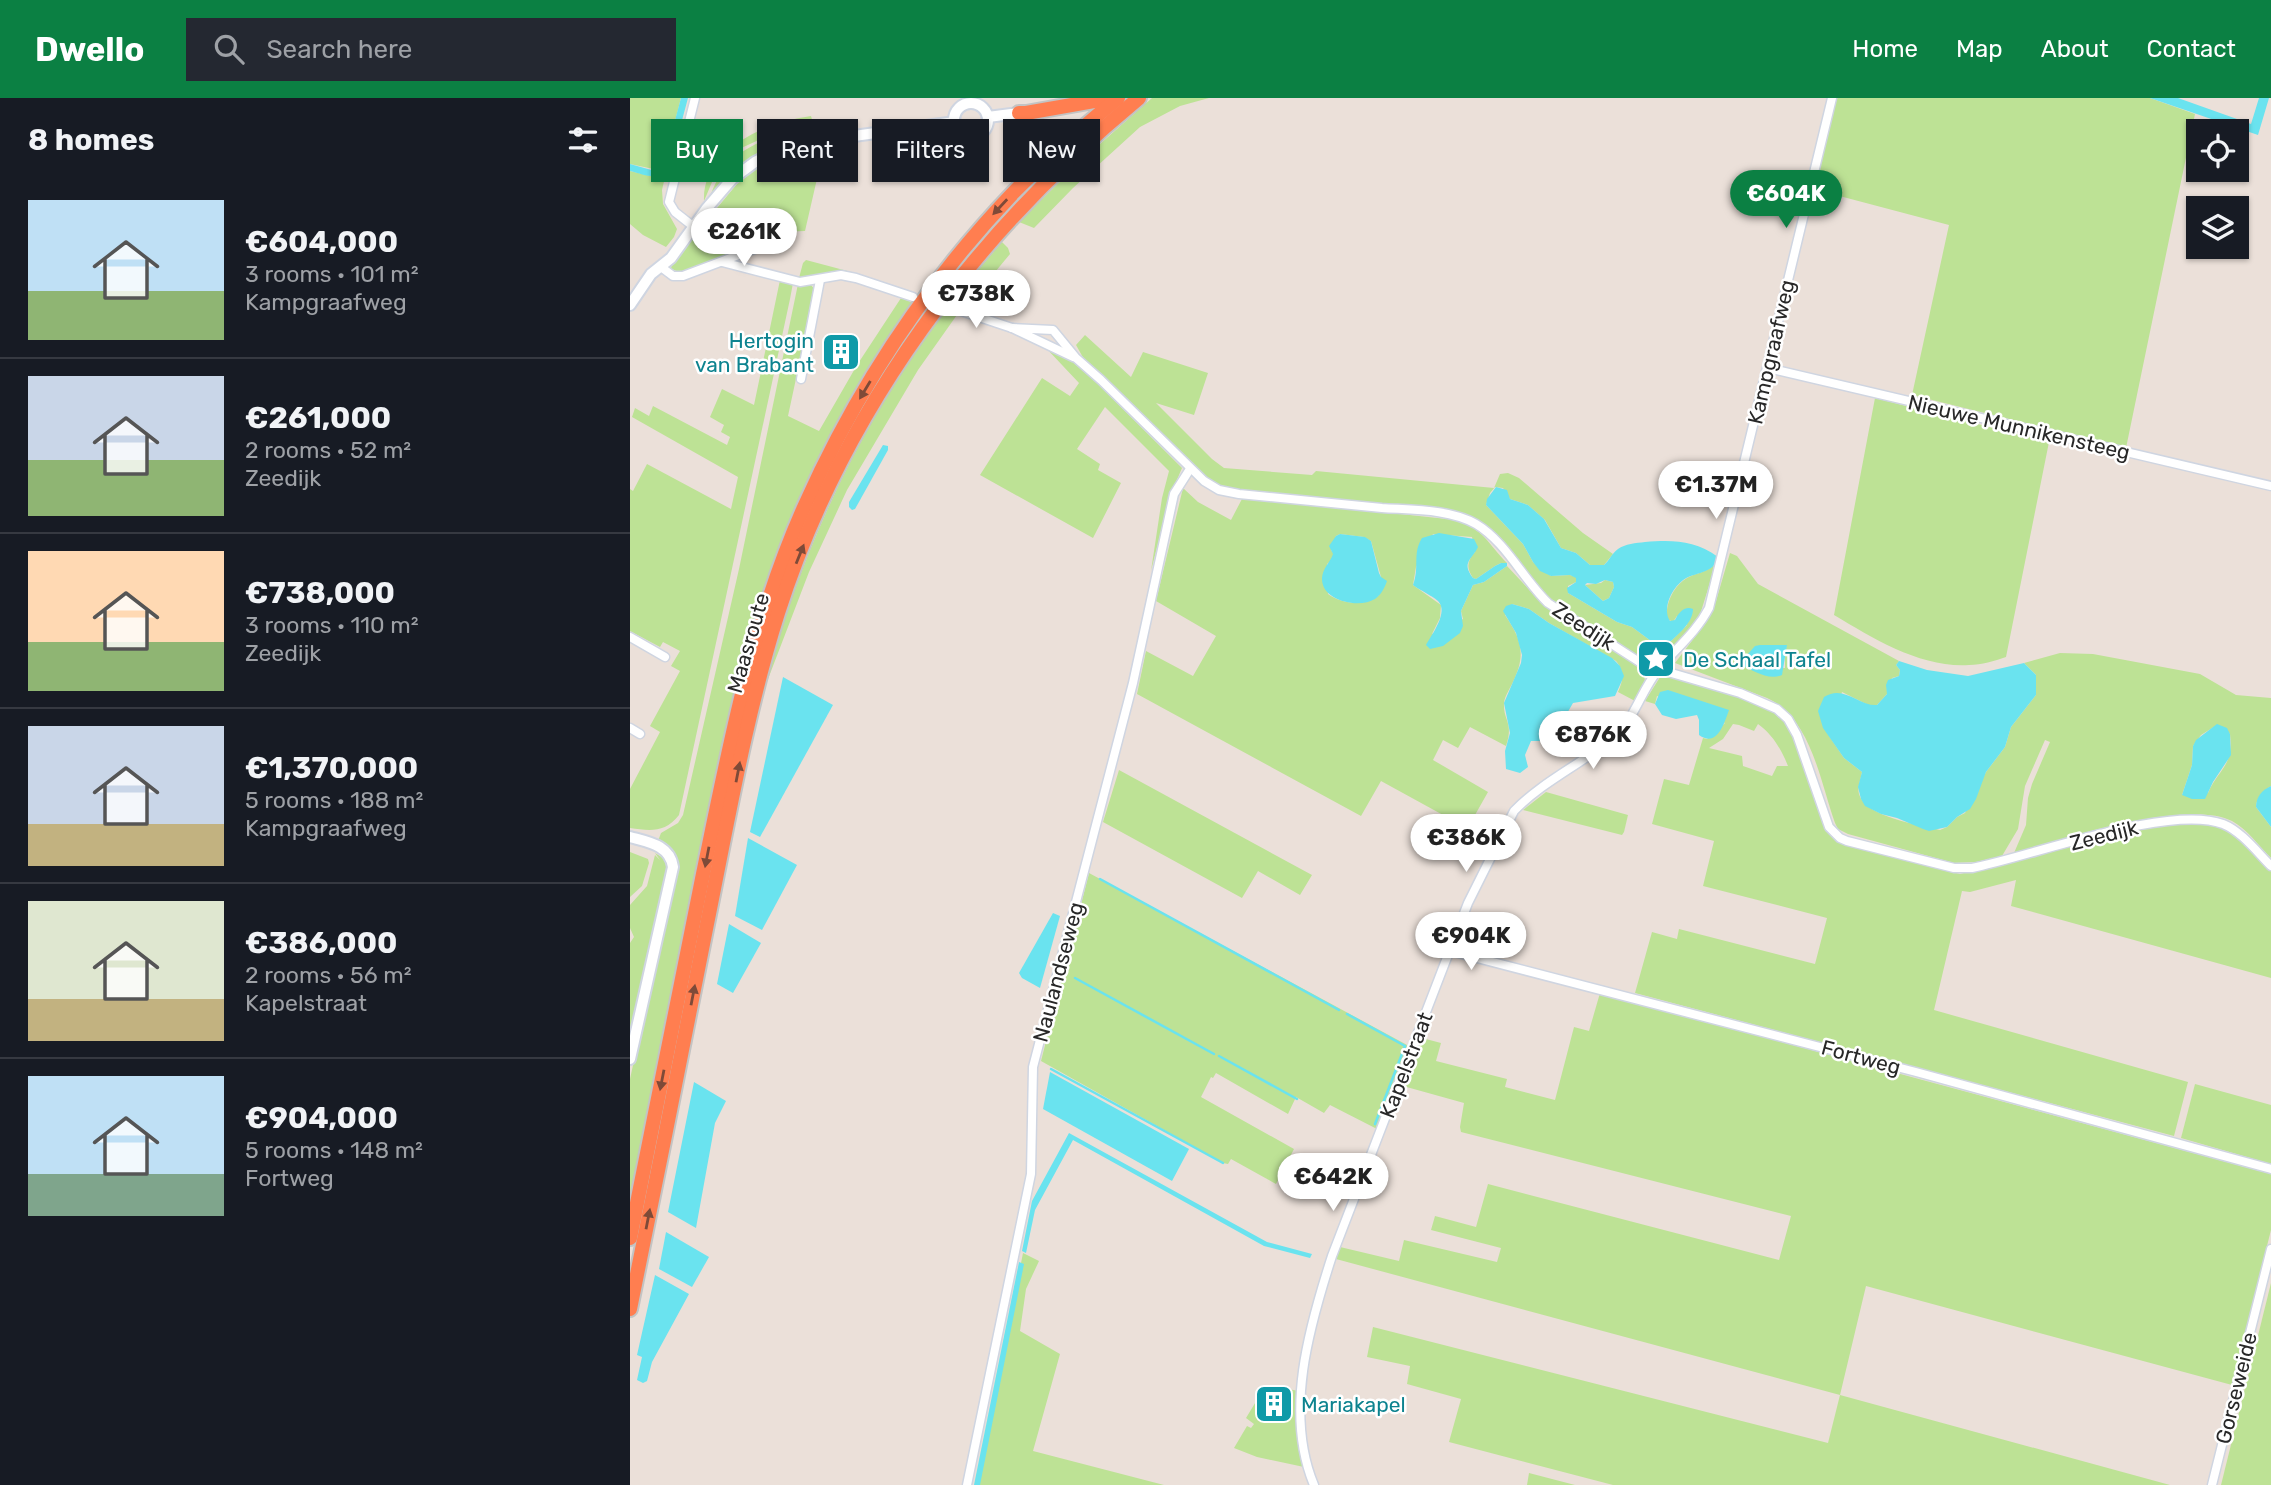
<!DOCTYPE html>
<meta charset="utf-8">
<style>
body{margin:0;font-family:Rubik,sans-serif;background:#242831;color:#f1f3f6;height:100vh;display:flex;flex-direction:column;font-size:26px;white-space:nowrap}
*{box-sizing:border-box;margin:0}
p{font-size:23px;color:#9ea1a6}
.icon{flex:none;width:38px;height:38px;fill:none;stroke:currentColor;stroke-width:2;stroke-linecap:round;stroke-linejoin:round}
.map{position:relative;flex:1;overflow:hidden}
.details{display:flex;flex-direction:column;background:#171b24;width:630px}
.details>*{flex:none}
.banner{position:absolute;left:21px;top:21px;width:665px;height:63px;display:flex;gap:14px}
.fabs{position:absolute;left:1556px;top:21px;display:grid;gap:14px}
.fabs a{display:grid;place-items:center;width:63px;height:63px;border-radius:0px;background:#171b24;box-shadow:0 2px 5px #0004;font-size:35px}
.price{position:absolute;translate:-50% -60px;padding:0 16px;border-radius:24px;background:#fff;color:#222;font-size:23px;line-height:46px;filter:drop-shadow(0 2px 4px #0008)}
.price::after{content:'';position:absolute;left:50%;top:42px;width:21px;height:16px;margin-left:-10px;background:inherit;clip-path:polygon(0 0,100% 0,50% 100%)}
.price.on{background:#0b8043;color:#fff}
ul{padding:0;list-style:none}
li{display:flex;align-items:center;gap:21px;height:175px;padding:0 28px}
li+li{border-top:2px solid #363941}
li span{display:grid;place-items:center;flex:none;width:196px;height:140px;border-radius:0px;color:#555}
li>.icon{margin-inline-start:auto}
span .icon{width:84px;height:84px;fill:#fffc;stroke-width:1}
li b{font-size:30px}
h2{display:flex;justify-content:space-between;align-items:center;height:84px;padding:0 28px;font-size:30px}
.chip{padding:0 24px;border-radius:0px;background:#171b24;box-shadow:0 2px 5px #0004;font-size:24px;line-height:63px}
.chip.on{background:#0b8043;color:#fff}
header{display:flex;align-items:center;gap:42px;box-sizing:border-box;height:98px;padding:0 35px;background:#0b8043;color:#fff}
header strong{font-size:33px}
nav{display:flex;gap:38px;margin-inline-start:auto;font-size:24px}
.search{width:490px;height:63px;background:#242831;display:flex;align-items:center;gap:18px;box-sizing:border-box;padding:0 24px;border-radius:0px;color:#9ea1a6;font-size:26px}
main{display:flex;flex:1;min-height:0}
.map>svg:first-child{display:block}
.green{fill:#bde295;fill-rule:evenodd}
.water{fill:#6ae3ef;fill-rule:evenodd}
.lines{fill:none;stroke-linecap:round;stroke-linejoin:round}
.stream{stroke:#6ae3ef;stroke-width:2.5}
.minor-casing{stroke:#cfd5e1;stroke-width:11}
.secondary-casing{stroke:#cfd5e1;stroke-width:14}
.motorway-casing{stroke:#c3c3c3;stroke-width:18}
.minor{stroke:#fff;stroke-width:8}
.secondary{stroke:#fff;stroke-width:10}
.motorway{stroke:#ff7e50;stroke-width:14}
.oneway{fill:#7e4a38}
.labels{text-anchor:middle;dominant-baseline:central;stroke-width:5;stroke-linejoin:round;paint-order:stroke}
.culture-label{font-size:21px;fill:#0d838f;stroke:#fff;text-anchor:start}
.street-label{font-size:21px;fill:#282828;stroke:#fff}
</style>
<header>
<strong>Dwello</strong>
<div class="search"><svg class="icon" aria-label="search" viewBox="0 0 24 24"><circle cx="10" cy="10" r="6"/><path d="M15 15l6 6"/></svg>Search here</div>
<nav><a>Home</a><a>Map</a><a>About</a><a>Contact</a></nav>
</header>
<main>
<section class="details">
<h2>8 homes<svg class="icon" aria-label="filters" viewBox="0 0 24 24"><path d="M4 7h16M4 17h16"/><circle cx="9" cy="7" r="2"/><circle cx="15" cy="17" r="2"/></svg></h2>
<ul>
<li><span style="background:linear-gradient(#bfe0f5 65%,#8fb573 0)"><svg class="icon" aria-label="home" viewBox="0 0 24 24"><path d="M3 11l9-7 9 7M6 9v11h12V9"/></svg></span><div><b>€604,000</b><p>3 rooms · 101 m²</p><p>Kampgraafweg</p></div></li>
<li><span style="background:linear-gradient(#c9d6e8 60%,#8fb573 0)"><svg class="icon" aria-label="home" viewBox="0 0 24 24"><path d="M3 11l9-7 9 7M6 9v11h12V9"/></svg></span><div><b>€261,000</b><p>2 rooms · 52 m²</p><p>Zeedijk</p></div></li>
<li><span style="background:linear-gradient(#ffd9b3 65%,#8fb573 0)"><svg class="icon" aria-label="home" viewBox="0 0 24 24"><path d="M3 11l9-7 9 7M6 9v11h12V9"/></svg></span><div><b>€738,000</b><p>3 rooms · 110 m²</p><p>Zeedijk</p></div></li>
<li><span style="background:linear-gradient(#c9d6e8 70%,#c2b280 0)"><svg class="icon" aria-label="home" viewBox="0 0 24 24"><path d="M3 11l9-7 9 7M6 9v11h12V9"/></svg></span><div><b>€1,370,000</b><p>5 rooms · 188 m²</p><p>Kampgraafweg</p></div></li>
<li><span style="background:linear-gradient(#dfe7d0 70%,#c2b280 0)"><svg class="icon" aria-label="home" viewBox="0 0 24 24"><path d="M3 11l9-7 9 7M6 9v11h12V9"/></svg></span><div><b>€386,000</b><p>2 rooms · 56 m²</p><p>Kapelstraat</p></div></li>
<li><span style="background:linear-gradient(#bfe0f5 70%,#7fa58c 0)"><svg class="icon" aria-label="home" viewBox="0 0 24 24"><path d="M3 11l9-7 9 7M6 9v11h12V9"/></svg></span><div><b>€904,000</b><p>5 rooms · 148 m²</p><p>Fortweg</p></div></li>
</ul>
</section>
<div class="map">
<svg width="1641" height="1387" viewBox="0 0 1641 1387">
<rect width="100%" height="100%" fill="#ebe0d9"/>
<g class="green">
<polygon points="0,0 51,0 34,65 28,72 0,66"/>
<polygon points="522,0 579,0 550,8 510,29 443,90 404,130 389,124 453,61"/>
<polygon points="1205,0 1520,0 1565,16 1496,350 1282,297 1319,127 1183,91"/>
<path d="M181 18 183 25 148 33 105 53 88 70 74 103C72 50 138 24 181 18Z"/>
<path d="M184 29 186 39C142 44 110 64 81 96 99 48 137 39 184 29Z"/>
<path d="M195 46 175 133 148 134 127 147 55 176 41 171 42 164 107 86C138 57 156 53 195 46Z"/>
<polygon points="0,73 25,79 36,75 32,92 33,106 47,131 44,139 36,149 13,137 0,126"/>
<polygon points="372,144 378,150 380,156 336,209 320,205"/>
<polygon points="176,162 225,175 169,180 173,165"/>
<path d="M150 182 163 185 160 201 49 717C35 735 20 733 0 730V691L30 634 20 628 50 573 41 568 50 553 33 544 30 549 0 533V391L3 393 17 366 101 411 108 379 2 319 5 310 19 318 23 308 97 347 100 339 91 334 94 327 80 319 92 291 124 307Z"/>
<polygon points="168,186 181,187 185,192 158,318 189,333 227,267 271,200 285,205 173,398 142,468 121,532 94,638 0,1105 0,981 47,764 42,751 28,743 31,735 48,725 53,717 109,471"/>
<path d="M314 212 329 214 288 272 217 392 179 474 130 602C170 455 225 335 314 212Z"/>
<path d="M455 237 501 279 513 254 578 275 564 317 526 305 582 361 594 370 682 377 686 373 864 390 870 376 878 375 889 380 953 435 983 456 974 467H960L946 455 931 450 915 422 898 407 880 401 873 390 865 389 860 395 856 407 893 446 903 464 921 478 940 477 946 479V484L938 488V495L987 524 1002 529 1021 543 1028 546H1038L1057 527 1047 518 1043 524 1037 521C1035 504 1045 485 1061 478 1071 474 1079 473 1086 465L1069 520 1033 562 1025 565 1018 564 926 506 911 493 860 430 841 419 795 411 597 390 581 384 568 376 455 263 446 247Z"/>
<polygon points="416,250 449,267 552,370 540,398 521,473 532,400 539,373 475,309 447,351 470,366 468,372 491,385 463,440 350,377 412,280 440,298 449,285"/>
<path d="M1245 300 1419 344 1376 559C1364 563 1352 567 1339 567 1291 570 1244 541 1204 517Z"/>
<path d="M553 390 568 404 601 422 613 399 826 422C854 431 858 446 877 465H871L865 468 846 481 843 480C836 470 837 463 845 454L842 439 803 436 786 469 783 487 811 507 810 520 802 536 833 521 831 513 843 487 854 484 877 468 908 501 923 513 1013 572 1015 583 1005 603 988 594C993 582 995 574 986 563L919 525 899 511 882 506 875 517C892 542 896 557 883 584 880 591 875 597 874 605 873 623 884 624 876 648L840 629 828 650 813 642 803 662 858 694 845 717 849 723 844 734 751 683 731 718 507 596 516 553 563 578 586 538 526 503ZM710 436 734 439 741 443 751 479 749 497C735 509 712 506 698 496L697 466 701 463 704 456 701 452 706 438Z"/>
<path d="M1100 455 1107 458 1128 486 1269 563 1266 567 1270 572 1269 578 1262 580 1257 596 1247 607 1240 608 1212 594 1199 638 1214 660 1232 674C1231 682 1227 688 1229 696 1235 719 1290 727 1310 732L1317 729 1327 719 1335 715 1356 674 1375 649 1381 629 1406 597V577L1394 565 1430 555 1463 556 1570 576 1606 597 1641 600V688C1634 692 1626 700 1626 709L1641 729V760C1629 748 1617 731 1602 723 1558 700 1432 741 1384 755L1396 727 1398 700 1402 686 1420 644 1415 642 1395 688 1388 731 1372 758 1346 764 1324 765 1218 736 1208 731 1205 725C1190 683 1181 620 1137 600L1045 565 1077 523 1086 503ZM1155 551V570L1110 566ZM1587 627 1600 636C1604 668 1589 670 1578 695L1552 697 1562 667 1563 648 1571 637Z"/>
<polygon points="975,482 983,484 984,489 979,500 973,503 955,487 971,485"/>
<path d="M1032 576 1132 606 1146 613 1157 622 1205 739 1263 758 1330 776 1502 733 1549 725H1570L1591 727 1611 741 1641 770V880L1381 808 1386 782 1340 794 1332 793 1304 912 1558 984 1544 1038 1005 895 1022 834 1047 841 1049 831 1185 866 1197 820 1073 788 1084 743 1022 726 1034 681 1059 687 1073 640 1077 641 1095 625 1027 598 1025 606 1015 603ZM1103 626 1109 627 1124 633 1128 626C1143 637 1151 651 1158 668H1147L1142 678 1113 668 1112 658 1079 650 1093 641Z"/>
<polygon points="489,672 682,777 670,797 628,773 612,800 473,724"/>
<polygon points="916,694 998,717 994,734 992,737 893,712"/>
<polygon points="0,754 18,761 19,765 12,788 0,799"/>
<polygon points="25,755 35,761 38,772 0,944 0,845 4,839 0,830 0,807 17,788 25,757 30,762"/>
<polygon points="459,775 779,948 747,1031 700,1007 694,1015 666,999 658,1016 586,975 583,980 581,979 571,999 664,1051 646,1086 601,1061 598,1066 593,1065 411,963"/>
<polygon points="970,895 1641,1076 1641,1132 1602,1287 1236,1188 1210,1297 1540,1387 983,1387 819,1344 831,1301 777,1286 780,1268 737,1259 743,1229 1198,1345 1210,1297 706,1161 710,1149 769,1163 774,1142 867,1164 871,1150 801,1132 805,1118 846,1129 858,1086 1149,1162 1161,1118 831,1034 830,1029 834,1005 773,988 792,940 811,945 806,963 877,981 875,989 925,1002 944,929 959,933"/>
<polygon points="1565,986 1641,1007 1641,1066 1551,1040"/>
<polygon points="393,1155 409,1163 396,1191 390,1233 430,1256 403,1353 534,1387 347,1387"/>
<polygon points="1641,1185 1641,1387 1591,1387"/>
<polygon points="636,1287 669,1293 668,1343 674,1369 627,1359 604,1350 617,1328 621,1330 624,1326 616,1320"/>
<polygon points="899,1375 945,1387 897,1387"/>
</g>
<g class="water">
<path d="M51 0H58L40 67C31 85 16 77 0 73V66L25 73 32 70Z"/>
<polygon points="1520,0 1548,0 1621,26 1629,0 1639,0 1628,37"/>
<polygon points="253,347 258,348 258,352 225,411 222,412 219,409 219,404"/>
<path d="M866 389 877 392 880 401 898 407 914 421 931 450 946 455 960 467H974C979 463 982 455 988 451 995 446 1006 445 1015 444 1043 442 1064 442 1088 459 1084 477 1064 473 1052 483 1041 492 1032 511 1040 523L1045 522C1048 515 1055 507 1063 511 1063 525 1048 536 1038 546L1034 547 1021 543 1002 529 987 524 938 495 937 490 946 484V480L940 477 921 478 910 473 903 464 893 446 856 407 857 401ZM975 482 983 484 984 489 979 500 973 503 955 487 957 485 966 486Z"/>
<path d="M809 435 844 441 848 449C842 462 831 464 843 480L846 481 865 468 871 465H877V468L854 484 843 487 831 513 833 528 830 535 813 548 800 551 796 547C802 536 819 514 808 503 801 497 791 493 783 487 790 469 782 456 792 440Z"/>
<path d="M710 436 735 439 741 443 749 475 751 479 757 483C755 489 751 497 745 501 729 511 691 503 692 480 693 469 700 465 703 456L699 448 706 438Z"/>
<polygon points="882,506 899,511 919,525 982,560 990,568 994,578 985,598 943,605 921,643 901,643 895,657 898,669 890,675 876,671 875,653 880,635 874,605 891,565 892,557 886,535 873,513 876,508"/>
<path d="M1130 547H1157L1152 577C1138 583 1123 572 1109 566L1125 548Z"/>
<path d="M1269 563 1297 572 1338 578 1394 565 1406 577V597L1381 629 1375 649 1356 674 1346 701 1340 711 1327 719 1317 729 1299 733 1293 731 1267 720 1251 716 1235 708 1231 701 1228 689 1232 674 1214 660 1193 630 1188 613 1194 599C1214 586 1228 608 1247 607L1257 596 1256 587 1258 582 1269 578 1270 572 1266 567Z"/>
<polygon points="153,579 203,607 130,739 120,734"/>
<path d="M1038 592 1099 612C1094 626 1087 650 1069 637V622L1067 617 1046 621 1032 617 1025 606 1030 594Z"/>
<polygon points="1587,626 1597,630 1600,636 1601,657 1583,684 1575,701 1562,701 1552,697 1562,667 1563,648 1566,642"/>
<path d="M1641 688V729L1626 709C1626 699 1632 692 1641 688Z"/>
<polygon points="118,740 167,767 132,832 105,818"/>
<polygon points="423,815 430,818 410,890 392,880 389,875"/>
<polygon points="99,826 131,845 103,895 87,886"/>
<polygon points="420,974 559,1051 542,1083 413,1011"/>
<polygon points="64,984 96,1003 85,1025 66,1130 38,1114"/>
<polygon points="439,1035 637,1144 682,1156 680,1160 634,1148 443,1042 405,1112 396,1155 392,1153 402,1103"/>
<polygon points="36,1134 79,1159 62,1189 29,1171"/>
<polygon points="389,1164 394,1166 350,1387 344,1387"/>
<polygon points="25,1177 59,1196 22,1264 17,1283 13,1285 7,1282 12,1259 7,1257"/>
</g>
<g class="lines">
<g class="stream">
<polyline points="470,781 709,912"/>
<polyline points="445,880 584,956"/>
<polyline points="717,916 775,948 745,1026"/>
<polyline points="589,958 667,1001"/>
<polyline points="421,971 593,1065"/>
</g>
<defs>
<g id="minor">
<polyline points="64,129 45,114 39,104 65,0"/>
<polyline points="92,164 170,184 211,177 226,180 283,199"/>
<polyline points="31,169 43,178 53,178 127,150"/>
<polyline points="319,209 382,230 443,259"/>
<path d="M382 230 423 232 446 260 471 282 574 383 589 392 609 396C657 401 705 405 752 410 782 412 820 411 846 426 876 444 893 481 918 505L1014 567 1110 595 1147 611 1158 621 1167 637 1199 729 1210 740 1217 743 1324 770H1342C1403 758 1538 706 1593 726 1611 733 1627 754 1641 768"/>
<polyline points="1138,270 1641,388"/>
<polyline points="171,281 190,182"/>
<polyline points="0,539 35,559"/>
<polyline points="0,630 10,636"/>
<polyline points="820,853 1286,974 1641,1071"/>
<polyline points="337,1387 401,1076 403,969 503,585 544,396 560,371"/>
<path d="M684 1387C654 1315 679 1229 702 1158L838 805 884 713C913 683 952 666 984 639 1004 622 1011 593 1028 572 1045 551 1066 535 1079 510L1202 0"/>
<polyline points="1582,1387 1641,1151"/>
</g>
<g id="secondary">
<circle cx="341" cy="22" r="17"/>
<polyline points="358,19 389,15"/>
<polyline points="0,207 21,176 41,160 77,110 102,81 125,64 148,52 188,43 325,24"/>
<path d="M0 739C18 744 40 747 43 769L0 961"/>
</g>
<g id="motorway">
<polyline points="389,15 396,15 481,0"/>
<path d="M0 1140C24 1019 49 897 73 776 99 650 122 525 175 407 226 293 297 185 384 94 416 61 452 30 488 0"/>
<path d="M0 1211C26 1083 52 954 77 826 98 722 116 616 148 515 213 311 345 135 509 0"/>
</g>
</defs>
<use href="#minor" class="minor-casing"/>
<use href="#secondary" class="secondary-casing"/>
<use href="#motorway" class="motorway-casing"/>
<use href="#minor" class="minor"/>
<use href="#secondary" class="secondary"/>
<use href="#motorway" class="motorway"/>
</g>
<defs><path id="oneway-solid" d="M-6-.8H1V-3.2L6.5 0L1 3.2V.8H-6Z" transform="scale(1.75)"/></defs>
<g class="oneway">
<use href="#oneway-solid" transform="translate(370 109) rotate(133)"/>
<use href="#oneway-solid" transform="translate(235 292) rotate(121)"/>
<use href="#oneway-solid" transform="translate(170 456) rotate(-68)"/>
<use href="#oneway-solid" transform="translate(108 674) rotate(-79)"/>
<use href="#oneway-solid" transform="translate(77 759) rotate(101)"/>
<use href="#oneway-solid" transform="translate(63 897) rotate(-79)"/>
<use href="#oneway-solid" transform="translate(32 982) rotate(101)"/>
<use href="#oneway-solid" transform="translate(18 1121) rotate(-79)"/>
</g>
<defs>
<symbol id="building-square" viewBox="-11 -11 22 22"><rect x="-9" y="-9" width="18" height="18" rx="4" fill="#0f9aa8" stroke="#fff"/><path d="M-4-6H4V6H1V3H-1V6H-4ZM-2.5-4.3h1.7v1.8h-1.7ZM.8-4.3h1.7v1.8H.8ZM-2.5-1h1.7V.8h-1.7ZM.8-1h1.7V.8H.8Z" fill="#fff"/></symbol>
<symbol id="sight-square" viewBox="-11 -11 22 22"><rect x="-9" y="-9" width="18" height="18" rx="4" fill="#0f9aa8" stroke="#fff"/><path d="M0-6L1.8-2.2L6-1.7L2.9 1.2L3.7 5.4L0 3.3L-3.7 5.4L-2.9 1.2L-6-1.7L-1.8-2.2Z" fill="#fff"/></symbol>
</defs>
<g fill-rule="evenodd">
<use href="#building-square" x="189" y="232" width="44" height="44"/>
<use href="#sight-square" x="1004" y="539" width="44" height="44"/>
<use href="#building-square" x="622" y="1284" width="44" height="44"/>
</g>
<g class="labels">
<g class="culture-label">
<text x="184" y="242" text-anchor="end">Hertogin<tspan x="184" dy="24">van Brabant</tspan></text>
<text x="1053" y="561">De Schaal Tafel</text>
<text x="671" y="1306">Mariakapel</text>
</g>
<g class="street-label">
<text transform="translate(1141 254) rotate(-77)">Kampgraafweg</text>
<text transform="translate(1389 329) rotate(13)">Nieuwe Munnikensteeg</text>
<text transform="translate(954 528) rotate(33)">Zeedijk</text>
<text transform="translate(118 545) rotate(-74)">Maasroute</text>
<text transform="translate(1474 737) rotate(-14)">Zeedijk</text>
<text transform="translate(428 874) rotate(-75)">Naulandseweg</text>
<text transform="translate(1231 959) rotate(15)">Fortweg</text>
<text transform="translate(776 967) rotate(-69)">Kapelstraat</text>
<text transform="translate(1606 1290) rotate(-76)">Gorseweide</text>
</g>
</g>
</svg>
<div class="fabs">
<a><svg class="icon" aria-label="locate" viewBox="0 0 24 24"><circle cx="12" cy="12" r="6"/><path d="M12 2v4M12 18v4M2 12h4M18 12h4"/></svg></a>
<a><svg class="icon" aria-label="layers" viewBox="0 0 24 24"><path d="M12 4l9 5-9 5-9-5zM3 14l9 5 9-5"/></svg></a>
</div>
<b class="price on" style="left:1156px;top:132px">€604K</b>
<b class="price" style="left:114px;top:170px">€261K</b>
<b class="price" style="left:346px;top:232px">€738K</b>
<b class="price" style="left:1086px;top:423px">€1.37M</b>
<b class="price" style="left:963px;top:673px">€876K</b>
<b class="price" style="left:836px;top:776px">€386K</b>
<b class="price" style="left:841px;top:874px">€904K</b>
<b class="price" style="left:703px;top:1115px">€642K</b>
<div class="banner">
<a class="chip on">Buy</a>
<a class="chip">Rent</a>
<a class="chip">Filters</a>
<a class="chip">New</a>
</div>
</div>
</main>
